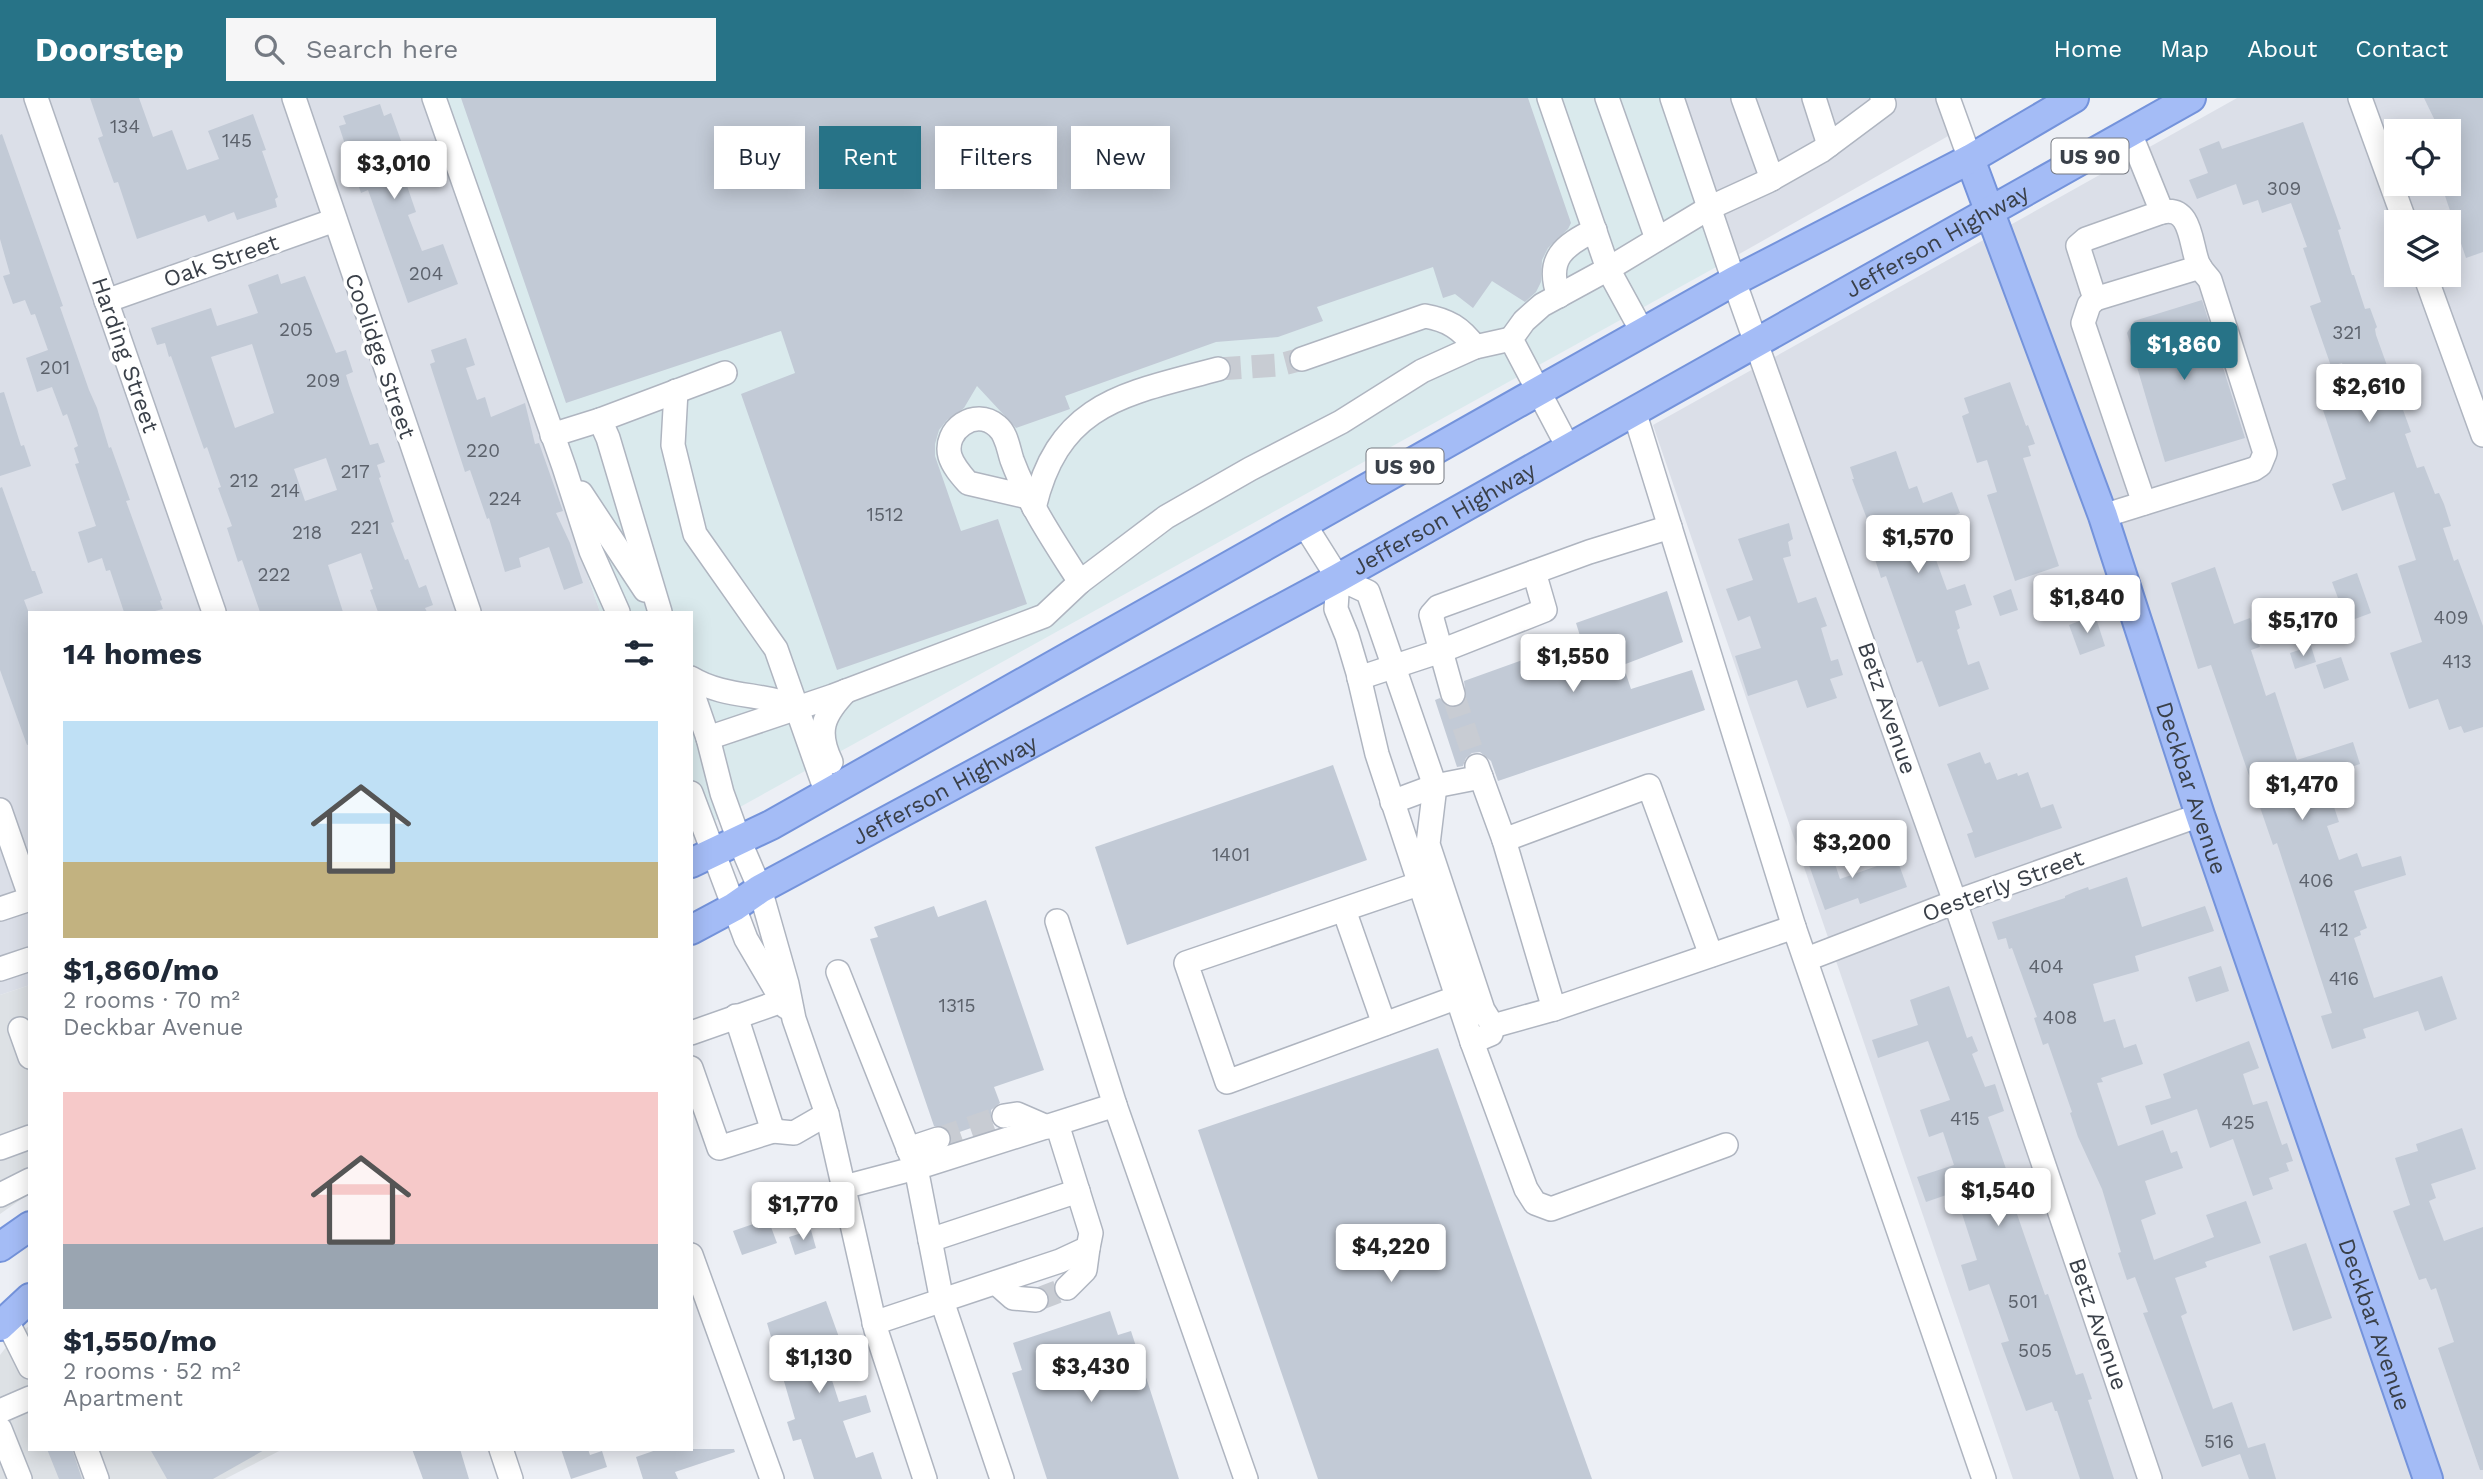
<!DOCTYPE html>
<meta charset="utf-8">
<style>
body{margin:0;font-family:"Work Sans",sans-serif;background:#f6f6f7;color:#1f2937;height:100vh;display:flex;flex-direction:column;font-size:26px;white-space:nowrap}
*{box-sizing:border-box;margin:0}
p{font-size:23px;color:#747a83}
.icon{flex:none;width:38px;height:38px;fill:none;stroke:currentColor;stroke-width:2;stroke-linecap:round;stroke-linejoin:round}
.map{position:relative;flex:1;overflow:hidden}
.sheet{position:absolute;left:28px;top:513px;width:665px;height:840px;display:flex;flex-direction:column;background:#fff;border-radius:0px;box-shadow:0 4px 18px #0003}
.sheet>*{flex:none}
.banner{position:absolute;left:714px;top:28px;width:665px;height:63px;display:flex;gap:14px}
.fabs{position:absolute;left:2384px;top:21px;display:grid;gap:14px}
.fabs a{display:grid;place-items:center;width:77px;height:77px;border-radius:0px;background:#fff;box-shadow:0 4px 18px #0003;font-size:35px}
.price{position:absolute;translate:-50% -60px;padding:0 16px;border-radius:7px;background:#fff;color:#222;font-size:23px;line-height:46px;filter:drop-shadow(0 2px 4px #0008)}
.price::after{content:'';position:absolute;left:50%;top:42px;width:21px;height:16px;margin-left:-10px;background:inherit;clip-path:polygon(0 0,100% 0,50% 100%)}
.price.current{background:#277387;color:#fff}
ul{padding:0;list-style:none}
li{display:grid;align-content:center;gap:14px;height:371px;padding:0 35px}
li span{display:grid;place-items:center;height:217px;border-radius:0px;color:#555}
li>.icon{margin-inline-start:auto}
span .icon{width:126px;height:126px;fill:#fffc;stroke-width:1}
li b{font-size:30px}
h2{display:flex;justify-content:space-between;align-items:center;height:84px;padding:0 35px;font-size:30px}
.pill{padding:0 24px;border-radius:0px;background:#fff;box-shadow:0 4px 18px #0003;font-size:24px;line-height:63px}
.pill.current{background:#277387;color:#fff}
header{display:flex;align-items:center;gap:42px;box-sizing:border-box;height:98px;padding:0 35px;background:#277387;color:#fff}
header strong{font-size:33px}
nav{display:flex;gap:38px;margin-inline-start:auto;font-size:24px}
.search{width:490px;height:63px;background:#f6f6f7;display:flex;align-items:center;gap:18px;box-sizing:border-box;padding:0 24px;border-radius:0px;color:#747a83;font-size:26px}
.map>svg:first-child{display:block}
.residential{fill:#dbdfe8;fill-rule:evenodd}
.industrial{fill:#dde1e5}
.medical{fill:#daeaed}
.building{fill:#c2cad6;fill-rule:evenodd}
.lines{fill:none;stroke-linecap:round;stroke-linejoin:round}
.minor-tunnel{stroke:#c8ccd3;stroke-width:23;stroke-dasharray:23 11;stroke-linecap:butt}
.minor-casing{stroke:#afb5c0;stroke-width:26}
.major-casing{stroke:#7493db;stroke-width:32}
.minor{stroke:#fff;stroke-width:23}
.major{stroke:#a4bcf6;stroke-width:28}
.labels{text-anchor:middle;dominant-baseline:central;stroke-width:7;stroke-linejoin:round;paint-order:stroke}
.number-label{font-size:19px;fill:#5c626c}
.shield{fill:#fff;stroke:#757980;stroke-width:2}
.shield-label{font-size:21px;font-weight:bold;fill:#3a4049}
.street-label{font-size:23px;fill:#3a4049;stroke:#fff}
</style>
<header>
<strong>Doorstep</strong>
<div class="search"><svg class="icon" aria-label="search" viewBox="0 0 24 24"><circle cx="10" cy="10" r="6"/><path d="M15 15l6 6"/></svg>Search here</div>
<nav><a>Home</a><a>Map</a><a>About</a><a>Contact</a></nav>
</header>
<div class="map">
<svg width="2483" height="1381" viewBox="0 0 2483 1381">
<rect width="100%" height="100%" fill="#eceff5"/>
<g class="residential">
<polygon points="0,0 426,0 600,514 30,514 30,887 0,897"/>
<polygon points="1660,0 1937,0 1950,37 1718,168"/>
<path d="M2237 0H2483V1381H2013L1653 327ZM2396 33H2448V86H2396ZM2396 124H2448V177H2396Z"/>
</g>
<g class="industrial">
<polygon points="30,887 30,1095 0,1116 0,897"/>
<polygon points="30,1227 30,1351 283,1351 225,1381 0,1381 0,1257 11,1243"/>
</g>
<polygon class="medical" points="426,0 1660,0 1718,168 691,736 691,514 600,514"/>
<g class="building">
<polygon points="90,0 139,0 153,39 172,32 187,72 219,61 208,33 253,16 266,52 262,53 278,99 275,101 277,109 237,122 234,114 208,124 205,117 137,141 118,84 114,85 98,40 103,38"/>
<polygon points="461,0 1528,0 1571,125 1568,131 1548,150 1542,162 1541,184 1536,194 1525,204 1492,183 1473,210 1455,196 1443,200 1433,169 1317,209 1323,223 1278,239 1216,244 1065,298 1070,311 1016,330 977,288 964,310 947,322 939,332 935,346 935,358 961,433 998,421 1027,506 837,572 741,296 795,275 781,233 566,305"/>
<polygon points="2424,0 2483,0 2483,154 2466,160 2441,86 2448,86 2448,74 2457,70 2448,51 2448,33 2440,33"/>
<polygon points="380,6 384,18 391,15 413,76 404,79 416,114 408,117 422,153 443,146 458,186 408,205 368,92 361,95 339,28 346,26 343,18"/>
<polygon points="2303,24 2341,131 2338,132 2352,177 2354,177 2365,211 2370,210 2377,229 2375,231 2376,237 2411,334 2405,336 2417,370 2424,368 2435,396 2439,395 2444,406 2451,428 2443,430 2454,463 2458,461 2483,528 2483,629 2464,635 2461,628 2449,632 2438,601 2409,611 2390,555 2422,544 2398,468 2416,462 2394,394 2342,413 2332,386 2346,381 2322,309 2355,299 2342,265 2331,268 2310,208 2321,204 2303,150 2307,149 2291,105 2262,115 2258,102 2243,107 2236,86 2197,101 2189,82 2208,75 2199,51 2219,43 2222,51"/>
<polygon points="2,36 63,208 60,209 89,292 97,310 109,350 111,349 130,402 126,403 162,502 160,503 163,511 151,514 124,514 110,472 106,473 102,460 88,465 78,434 96,428 75,366 79,365 74,350 78,348 67,316 63,318 52,289 37,294 26,260 48,252 35,216 31,217 25,202 13,206 3,178 10,176 0,141 0,37"/>
<path d="M278 176 281 186 305 178 336 255 346 252 353 274 346 277 349 287 370 347 378 345 385 364 377 367 381 379 379 380 394 424 391 425 405 462 408 461 419 490 426 487 433 507 425 510 427 514H378L370 492 373 491 361 455 328 467 343 514H260L242 462 238 464 227 430 232 428 218 390 221 389 207 349 204 351 171 258 169 259 165 245 157 247 151 230 211 210 217 228 258 215 248 187ZM252 246 274 315 235 330 211 259ZM326 360 337 392 305 403 294 371Z"/>
<polygon points="2202,202 2245,340 2165,364 2127,235 2134,223"/>
<polygon points="466,240 475,267 466,270 477,302 485,299 491,319 525,305 535,346 539,345 563,413 556,415 570,445 583,485 564,492 549,449 519,460 521,469 505,474 489,420 487,421 470,372 465,374 430,266 435,264 431,252"/>
<polygon points="2010,284 2026,328 2028,327 2035,346 2028,348 2031,358 2023,360 2059,468 2015,483 1987,397 1997,394 1987,362 1977,365 1962,318 1969,315 1964,300"/>
<polygon points="4,294 21,348 24,347 31,368 0,378 0,295"/>
<polygon points="1896,353 1909,391 1917,388 1923,405 1952,394 1960,415 1924,429 1947,492 1965,486 1972,507 1955,513 1960,530 1957,532 1968,567 1979,563 1989,591 1939,609 1922,563 1917,565 1886,478 1881,480 1873,455 1879,453 1852,381 1854,381 1850,369"/>
<polygon points="2,389 32,473 35,473 43,495 24,502 30,518 30,646 27,647 0,572 0,390"/>
<polygon points="1789,425 1793,441 1788,444 1791,458 1783,460 1798,505 1816,499 1827,528 1821,530 1831,563 1838,561 1843,577 1830,581 1837,600 1807,610 1797,582 1748,598 1735,558 1761,550 1750,518 1738,523 1726,491 1753,482 1738,441"/>
<polygon points="2215,469 2234,526 2250,520 2260,549 2251,552 2266,598 2275,594 2297,662 2353,644 2360,666 2336,674 2342,693 2330,697 2339,724 2327,728 2339,762 2357,755 2362,769 2401,758 2406,777 2354,793 2367,830 2360,833 2361,837 2354,840 2374,900 2442,878 2457,921 2425,933 2418,913 2363,931 2366,940 2332,951 2321,918 2332,915 2277,745 2273,747 2211,567 2198,571 2171,485"/>
<polygon points="2357,475 2371,515 2347,524 2332,484"/>
<polygon points="2011,491 2018,512 2000,518 1993,498"/>
<polygon points="1667,493 1683,544 1623,567 1631,591 1692,572 1705,612 1498,683 1491,663 1480,654 1472,655 1466,660 1463,668 1457,669 1435,602 1440,600 1449,609 1457,609 1466,600 1464,583 1581,541 1576,525"/>
<polygon points="2095,517 2105,548 2080,557 2069,527"/>
<polygon points="2311,548 2316,564 2295,571 2290,555"/>
<polygon points="2341,559 2349,582 2324,591 2316,567"/>
<polygon points="1980,654 1985,666 1990,664 1997,682 2017,675 2018,678 2028,674 2041,710 2053,706 2062,730 1975,760 1967,736 1973,734 1947,666"/>
<polygon points="1333,667 1367,762 1127,847 1095,749"/>
<polygon points="1828,745 1840,781 1897,761 1907,789 1860,806 1858,800 1825,812 1804,753"/>
<polygon points="2127,779 2142,829 2205,808 2214,833 2135,858 2139,873 2093,886 2104,924 2115,921 2124,950 2136,946 2143,966 2101,980 2103,984 2097,985 2118,1048 2163,1032 2171,1055 2177,1053 2183,1070 2145,1083 2156,1116 2141,1122 2154,1162 2214,1139 2206,1117 2246,1103 2261,1145 2205,1164 2207,1169 2175,1180 2187,1215 2181,1218 2213,1311 2232,1304 2248,1350 2265,1345 2276,1381 2249,1381 2240,1356 2202,1369 2143,1215 2148,1214 2135,1179 2127,1182 2118,1155 2121,1154 2102,1091 2078,1039 2070,1015 2072,1014 2048,945 2043,947 2034,920 2037,919 2012,850 2009,851 2006,840 1998,842 1992,824 2065,800 2065,798 2074,794 2088,789 2089,792"/>
<polygon points="986,802 1044,972 994,989 1000,1005 991,1012 991,1023 951,1037 947,1030 934,1028 870,841 878,839 874,829 934,808 938,819"/>
<polygon points="2221,868 2229,893 2196,904 2188,879"/>
<polygon points="1949,888 1967,940 1972,938 1978,953 1972,956 1985,989 1995,986 2004,1013 1988,1019 2021,1114 2017,1116 2045,1197 2048,1196 2076,1277 2083,1275 2092,1301 2088,1302 2114,1381 2080,1381 2057,1313 2055,1313 2052,1304 2026,1313 2001,1245 2009,1243 1989,1186 1969,1193 1961,1167 1977,1162 1955,1094 1926,1104 1917,1079 1954,1067 1943,1034 1929,1039 1920,1012 1950,1002 1928,943 1878,960 1872,942 1918,927 1910,902"/>
<polygon points="2249,943 2259,970 2243,976 2253,1007 2267,1003 2282,1047 2287,1045 2293,1063 2286,1065 2289,1073 2269,1080 2273,1091 2253,1098 2233,1041 2210,1050 2197,1011 2151,1027 2145,1008 2171,1000 2163,976"/>
<polygon points="1438,950 1592,1381 1318,1381 1198,1032"/>
<polygon points="2462,1030 2476,1071 2431,1086 2436,1100 2429,1103 2444,1143 2483,1129 2483,1372 2480,1372 2438,1250 2454,1244 2436,1190 2431,1192 2426,1180 2419,1182 2393,1113 2410,1107 2395,1060 2418,1053 2416,1046"/>
<polygon points="768,1121 777,1145 742,1157 733,1133"/>
<polygon points="811,1132 816,1150 795,1157 789,1139"/>
<polygon points="2306,1145 2332,1220 2293,1233 2269,1158"/>
<polygon points="826,1203 840,1242 830,1246 839,1270 829,1273 839,1304 866,1297 871,1314 843,1323 856,1360 873,1354 882,1381 814,1381 801,1341 793,1343 787,1324 795,1321 767,1225"/>
<polygon points="1110,1213 1118,1237 1131,1233 1179,1381 1047,1381 1012,1275 1022,1272 1013,1245"/>
<polygon points="47,1351 72,1351 82,1381 59,1381"/>
<polygon points="150,1351 266,1351 213,1381 167,1381"/>
<polygon points="412,1351 460,1351 469,1381 423,1381"/>
<polygon points="561,1351 588,1351 590,1357 602,1353 607,1369 571,1381"/>
<polygon points="659,1351 734,1351 735,1354 675,1374 678,1381 643,1381 636,1359"/>
</g>
<g class="lines">
<g class="minor-tunnel">
<polyline points="1218,271 1279,267 1302,261"/>
<polyline points="1453,596 1477,668"/>
<polyline points="938,1041 1004,1018"/>
<polyline points="1036,1202 1067,1190"/>
</g>
<defs>
<g id="minor">
<polyline points="36,0 214,514"/>
<polyline points="294,0 469,514"/>
<polyline points="434,0 564,369 591,453 618,514"/>
<polyline points="1549,0 1608,171 1643,235"/>
<polyline points="1607,0 1657,141"/>
<polyline points="1672,0 1734,183 1955,804 2150,1381"/>
<polyline points="1743,0 1772,81"/>
<polyline points="1814,0 1829,47"/>
<polyline points="1948,0 1970,61"/>
<polyline points="2360,0 2405,124"/>
<polyline points="2425,177 2483,337"/>
<path d="M1559 198C1545 161 1564 147 1595 132"/>
<polyline points="2095,201 2200,169"/>
<polyline points="106,203 335,122"/>
<path d="M1302 261 1425 218C1448 222 1461 230 1475 249"/>
<polyline points="676,293 673,347 695,436 776,551 827,696"/>
<polyline points="1634,313 1794,829 1984,1381"/>
<polyline points="600,322 608,340 660,514"/>
<polyline points="552,337 600,322 725,275"/>
<polyline points="1569,351 1511,241 1524,223 1542,207 1608,171 1709,110 1768,83 1821,53 1884,6 1882,0"/>
<polyline points="581,395 645,492"/>
<path d="M1028 399 968 385C961 377 953 368 950 358 943 332 975 309 997 328 1007 336 1008 350 1012 362 1028 405 1055 445 1080 484"/>
<polyline points="2144,405 2083,225 2089,207 2095,201 2078,148 2086,141 2162,114"/>
<path d="M1034 410C1059 303 1126 296 1218 271"/>
<path d="M2103 418 2254 371 2260 367 2265 355 2210 182C2207 178 2202 173 2199 168 2190 149 2193 107 2162 114L2130 35"/>
<polyline points="1304,426 1338,480"/>
<polygon points="1338,480 1368,494 1435,688 1428,746 1483,912 1493,928 1491,936 1472,944 1377,656 1358,575 1347,538 1336,511"/>
<path d="M691 580C724 600 763 595 798 609"/>
<polyline points="1359,580 1441,553 1431,517 1438,509 1589,454 1670,429"/>
<polyline points="691,591 708,640 722,695 739,742 760,791 787,886 794,921 827,1016 876,1232 925,1381"/>
<polyline points="1453,596 1441,553 1545,512 1534,474"/>
<polyline points="708,640 833,598 1044,518 1080,484 1166,419 1250,371 1341,324 1422,273 1475,249 1511,241"/>
<path d="M831 664C816 633 823 617 846 593"/>
<polyline points="1477,668 1504,742 1554,911 1493,928"/>
<polyline points="691,695 746,841 786,909"/>
<polyline points="1392,704 1435,688 1481,679"/>
<polyline points="0,712 30,798"/>
<polyline points="1504,742 1649,688 1711,857"/>
<polyline points="1433,781 1186,865 1227,984 1469,895"/>
<polyline points="0,811 30,801"/>
<polyline points="1344,812 1384,926"/>
<polyline points="1057,823 1115,1007"/>
<polyline points="1807,861 1955,804 2200,717"/>
<polyline points="0,871 30,861"/>
<polyline points="838,874 916,1070 844,1089"/>
<polyline points="1554,911 1794,829"/>
<polyline points="20,931 30,959"/>
<polyline points="691,935 782,903"/>
<polyline points="1472,944 1526,1091 1535,1105 1551,1111 1726,1047"/>
<polyline points="691,970 719,1050 773,1033 736,918"/>
<polyline points="1004,1018 1017,1016 1047,1029"/>
<polyline points="773,1033 794,1035 827,1016"/>
<polyline points="0,1050 30,1039"/>
<polyline points="908,1051 938,1041"/>
<polyline points="0,1097 30,1082"/>
<polyline points="930,1142 1078,1093"/>
<polyline points="691,1157 772,1381"/>
<polyline points="996,1185 1013,1200 1036,1202"/>
<polyline points="1067,1190 1085,1172 1088,1150"/>
<polyline points="6,1221 30,1269"/>
<polyline points="874,1225 1060,1163 1088,1150 1091,1135 1057,1026"/>
<polyline points="0,1313 30,1300"/>
<polyline points="0,1331 20,1381"/>
<polyline points="86,1351 97,1381"/>
<polyline points="501,1351 511,1381"/>
<polyline points="1002,1381 942,1203 916,1070 1115,1007 1246,1381"/>
</g>
<g id="major">
<path id="s1" d="M1970 61 2103 418 2200 717 2428 1381"/>
<polyline points="691,765 771,727 1537,294 1734,183 1970,61 2074,0"/>
<path id="s2" d="M691 832 734 809 760 791 1338 480 2191 0"/>
<polyline points="0,1149 30,1128"/>
<polyline points="0,1228 30,1200"/>
</g>
</defs>
<use href="#minor" class="minor-casing"/>
<use href="#major" class="major-casing"/>
<use href="#minor" class="minor"/>
<use href="#major" class="major"/>
</g>
<g class="labels">
<g class="number-label">
<text x="125" y="28">134</text>
<text x="237" y="42">145</text>
<text x="2284" y="90">309</text>
<text x="426" y="175">204</text>
<text x="296" y="231">205</text>
<text x="2347" y="234">321</text>
<text x="55" y="269">201</text>
<text x="323" y="282">209</text>
<text x="483" y="352">220</text>
<text x="355" y="373">217</text>
<text x="244" y="382">212</text>
<text x="285" y="392">214</text>
<text x="505" y="400">224</text>
<text x="885" y="416">1512</text>
<text x="365" y="429">221</text>
<text x="307" y="434">218</text>
<text x="274" y="476">222</text>
<text x="2451" y="519">409</text>
<text x="2457" y="563">413</text>
<text x="1231" y="756">1401</text>
<text x="2316" y="782">406</text>
<text x="2334" y="831">412</text>
<text x="2046" y="868">404</text>
<text x="2344" y="880">416</text>
<text x="957" y="907">1315</text>
<text x="2060" y="919">408</text>
<text x="1965" y="1020">415</text>
<text x="2238" y="1024">425</text>
<text x="2023" y="1203">501</text>
<text x="2035" y="1252">505</text>
<text x="2219" y="1343">516</text>
</g>
<g class="shield">
<rect x="2051.5" y="40.5" width="77" height="35" rx="5"/>
<rect x="1366.5" y="350.5" width="77" height="35" rx="5"/>
</g>
<g class="shield-label">
<text x="2090" y="58">US 90</text>
<text x="1405" y="368">US 90</text>
</g>
<g class="street-label">
<text stroke="none"><textPath href="#s2" startOffset="1424">Jefferson Highway</textPath></text>
<text transform="translate(221 163) rotate(-19)">Oak Street</text>
<text transform="translate(125 257) rotate(71)">Harding Street</text>
<text transform="translate(380 258) rotate(71)">Coolidge Street</text>
<text stroke="none"><textPath href="#s2" startOffset="858">Jefferson Highway</textPath></text>
<text transform="translate(1887 610) rotate(71)">Betz Avenue</text>
<text stroke="none"><textPath href="#s1" startOffset="667">Deckbar Avenue</textPath></text>
<text stroke="none"><textPath href="#s2" startOffset="290">Jefferson Highway</textPath></text>
<text transform="translate(2003 788) rotate(-20)">Oesterly Street</text>
<text transform="translate(2098 1226) rotate(71)">Betz Avenue</text>
<text stroke="none"><textPath href="#s1" startOffset="1234">Deckbar Avenue</textPath></text>
</g>
</g>
</svg>
<div class="fabs">
<a><svg class="icon" aria-label="locate" viewBox="0 0 24 24"><circle cx="12" cy="12" r="6"/><path d="M12 2v4M12 18v4M2 12h4M18 12h4"/></svg></a>
<a><svg class="icon" aria-label="layers" viewBox="0 0 24 24"><path d="M12 4l9 5-9 5-9-5zM3 14l9 5 9-5"/></svg></a>
</div>
<b class="price" style="left:394px;top:103px">$3,010</b>
<b class="price current" style="left:2184px;top:284px">$1,860</b>
<b class="price" style="left:2369px;top:326px">$2,610</b>
<b class="price" style="left:1918px;top:477px">$1,570</b>
<b class="price" style="left:2087px;top:537px">$1,840</b>
<b class="price" style="left:2303px;top:560px">$5,170</b>
<b class="price" style="left:1573px;top:596px">$1,550</b>
<b class="price" style="left:2302px;top:724px">$1,470</b>
<b class="price" style="left:1852px;top:782px">$3,200</b>
<b class="price" style="left:1998px;top:1130px">$1,540</b>
<b class="price" style="left:803px;top:1144px">$1,770</b>
<b class="price" style="left:1391px;top:1186px">$4,220</b>
<b class="price" style="left:819px;top:1297px">$1,130</b>
<b class="price" style="left:1091px;top:1306px">$3,430</b>
<div class="banner">
<a class="pill">Buy</a>
<a class="pill current">Rent</a>
<a class="pill">Filters</a>
<a class="pill">New</a>
</div>
<section class="sheet">
<h2>14 homes<svg class="icon" aria-label="filters" viewBox="0 0 24 24"><path d="M4 7h16M4 17h16"/><circle cx="9" cy="7" r="2"/><circle cx="15" cy="17" r="2"/></svg></h2>
<ul>
<li><span style="background:linear-gradient(#bfe0f5 65%,#c2b280 0)"><svg class="icon" aria-label="home" viewBox="0 0 24 24"><path d="M3 11l9-7 9 7M6 9v11h12V9"/></svg></span><div><b>$1,860/mo</b><p>2 rooms · 70 m²</p><p>Deckbar Avenue</p></div></li>
<li><span style="background:linear-gradient(#f6c9c9 70%,#9aa5b1 0)"><svg class="icon" aria-label="home" viewBox="0 0 24 24"><path d="M3 11l9-7 9 7M6 9v11h12V9"/></svg></span><div><b>$1,550/mo</b><p>2 rooms · 52 m²</p><p>Apartment</p></div></li>
</ul>
</section>
</div>
